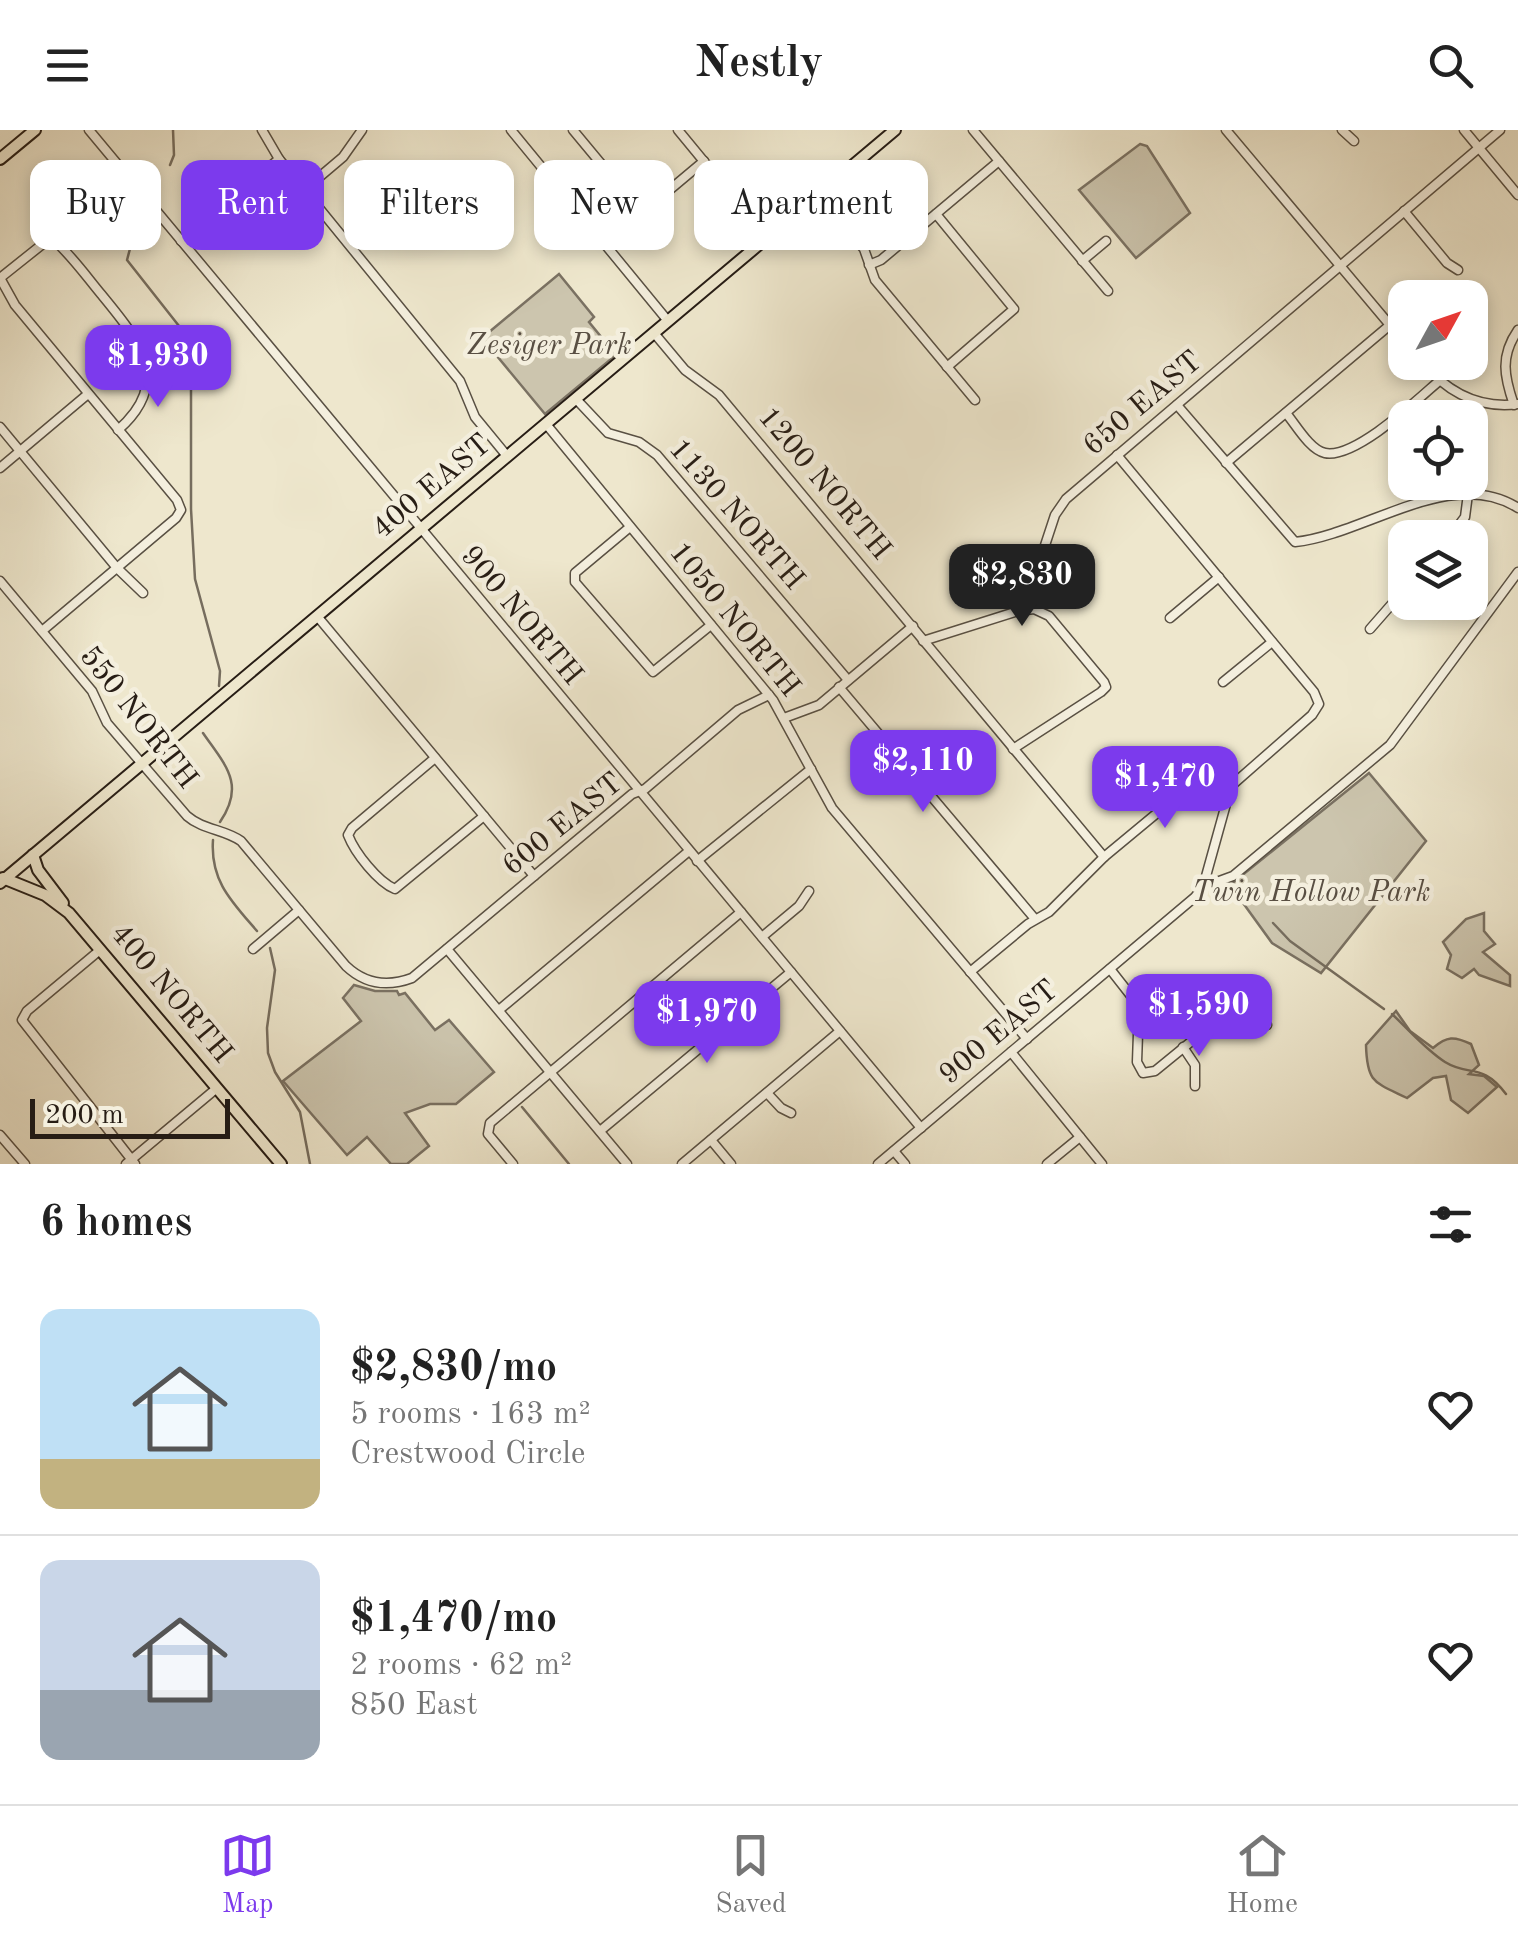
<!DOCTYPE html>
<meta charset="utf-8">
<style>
body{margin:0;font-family:"Old Standard TT",serif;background:#f2f2f2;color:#222;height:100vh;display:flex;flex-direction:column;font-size:38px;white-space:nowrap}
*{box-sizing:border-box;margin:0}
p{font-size:32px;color:#767676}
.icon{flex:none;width:55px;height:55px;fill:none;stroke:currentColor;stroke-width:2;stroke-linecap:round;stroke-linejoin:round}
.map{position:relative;height:1034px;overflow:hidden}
.side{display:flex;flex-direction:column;background:#fff;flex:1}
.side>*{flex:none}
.guide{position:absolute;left:30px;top:30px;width:1000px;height:90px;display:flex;gap:20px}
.needle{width:65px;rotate:50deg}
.fabs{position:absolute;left:1388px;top:150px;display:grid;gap:20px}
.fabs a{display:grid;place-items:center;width:100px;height:100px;border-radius:20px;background:#fff;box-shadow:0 5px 15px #0003;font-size:50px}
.scale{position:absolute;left:30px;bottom:25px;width:200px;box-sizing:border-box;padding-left:10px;border:5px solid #271d15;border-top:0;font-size:28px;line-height:35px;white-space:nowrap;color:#271d15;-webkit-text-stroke:8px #f4efde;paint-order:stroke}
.price{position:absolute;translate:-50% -85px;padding:0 22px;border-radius:20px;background:#7c3aed;color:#fff;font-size:32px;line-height:65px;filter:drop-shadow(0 2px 5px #0008)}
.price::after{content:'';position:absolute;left:50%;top:60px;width:30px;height:22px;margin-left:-15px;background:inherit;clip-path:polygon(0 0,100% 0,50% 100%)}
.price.active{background:#222;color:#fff}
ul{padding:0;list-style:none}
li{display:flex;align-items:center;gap:30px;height:250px;padding:0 40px}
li+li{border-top:2px solid #e0e0e0}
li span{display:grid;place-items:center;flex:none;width:280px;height:200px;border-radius:20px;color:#555}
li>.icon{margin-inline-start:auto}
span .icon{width:120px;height:120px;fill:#fffc;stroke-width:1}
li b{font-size:42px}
h2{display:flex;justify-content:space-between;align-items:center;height:120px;padding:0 40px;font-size:42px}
.chip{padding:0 35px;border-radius:20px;background:#fff;box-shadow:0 5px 15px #0003;font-size:35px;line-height:90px}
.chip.active{background:#7c3aed;color:#fff}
header{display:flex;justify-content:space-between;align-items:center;height:130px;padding:0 40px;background:#fff;font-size:45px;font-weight:600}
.tabs{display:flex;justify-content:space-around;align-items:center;height:140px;border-top:2px solid #e0e0e0;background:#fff;font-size:28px;color:#767676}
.tabs a{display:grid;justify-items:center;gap:5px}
.tabs .active{color:#7c3aed}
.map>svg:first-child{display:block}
.green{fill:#ccc5ae;stroke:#7a7162;stroke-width:2.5}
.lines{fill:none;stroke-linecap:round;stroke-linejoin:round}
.stream{stroke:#766d5e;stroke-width:2.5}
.minor-casing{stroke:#595043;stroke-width:11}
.major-casing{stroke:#271d15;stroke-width:14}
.minor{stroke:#f4efde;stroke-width:8}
.major{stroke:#eee7cd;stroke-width:10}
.labels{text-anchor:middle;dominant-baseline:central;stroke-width:9;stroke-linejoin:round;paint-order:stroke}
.park-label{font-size:30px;font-style:italic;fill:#594f43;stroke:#f4efde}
.street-label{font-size:30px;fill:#271d15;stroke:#f4efde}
</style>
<header><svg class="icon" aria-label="menu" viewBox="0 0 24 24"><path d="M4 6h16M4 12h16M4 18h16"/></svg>Nestly<svg class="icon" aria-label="search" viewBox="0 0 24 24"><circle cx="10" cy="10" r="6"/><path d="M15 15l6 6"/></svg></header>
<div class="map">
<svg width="1518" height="1034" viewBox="0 0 1518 1034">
<rect width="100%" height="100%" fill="#eee7cd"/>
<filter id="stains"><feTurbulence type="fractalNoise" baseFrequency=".002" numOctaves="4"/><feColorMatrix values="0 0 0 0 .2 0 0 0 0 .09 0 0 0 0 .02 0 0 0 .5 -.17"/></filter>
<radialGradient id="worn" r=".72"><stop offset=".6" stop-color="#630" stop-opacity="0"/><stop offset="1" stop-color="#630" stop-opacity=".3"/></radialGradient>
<g class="green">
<polygon points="1140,14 1147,16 1190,83 1136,128 1079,60"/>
<polygon points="559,144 594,187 589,192 616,225 545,284 482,208"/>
<polygon points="1369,643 1426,711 1321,843 1272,813 1230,755"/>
<polygon points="1484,783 1484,801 1495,814 1483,822 1510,845 1510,856 1479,845 1474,839 1462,848 1447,839 1451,825 1443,812 1466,789"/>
<polygon points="354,855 375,861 397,861 399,865 405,863 435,900 449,890 494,942 456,974 430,974 405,983 429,1016 407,1034 391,1034 367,1007 347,1025 283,951 361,891 343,868"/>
<path d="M1396 881 1410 901 1433 918C1447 906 1454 906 1471 914L1479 935 1469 944 1484 946 1497 957 1468 983 1451 970 1446 946 1433 948 1407 968C1374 952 1367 953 1366 915Z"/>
</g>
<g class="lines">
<g class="stream">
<polyline points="170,35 174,25 173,0"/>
<polyline points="143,104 131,115 127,130 179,196 191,225 191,379 195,449 220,541 219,556"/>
<path d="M203 603C225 635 246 654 220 692"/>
<path d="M213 710C210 751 232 772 257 801"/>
<polyline points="1273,793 1290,811 1384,879"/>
<polyline points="270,818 275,840 267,898 268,923 275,942 300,982 310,1034"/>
<path d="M1392 884C1408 899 1426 920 1445 932 1469 947 1482 932 1506 964"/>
<polyline points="522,977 569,1034"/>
</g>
<defs>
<g id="minor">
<polyline points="89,0 921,998"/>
<polyline points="262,0 279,29 460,251 475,287 507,326"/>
<polyline points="511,0 668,191"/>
<polyline points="573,0 642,83"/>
<polyline points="678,0 767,108"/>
<polyline points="973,0 1108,161"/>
<polyline points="1226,0 1405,213"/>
<polyline points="1342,0 1354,11"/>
<polyline points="1464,0 1518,65"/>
<polyline points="304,60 343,27 362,0"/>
<polyline points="818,65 864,119 875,150 975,270"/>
<polyline points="1404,81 1447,133 1458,140"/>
<polyline points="936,84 1014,179 947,237"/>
<polyline points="181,111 279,29"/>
<polyline points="605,114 704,31"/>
<polyline points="1082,131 1106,111"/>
<polyline points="869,135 881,130 999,31"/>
<polyline points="0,148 15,175 177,370 181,380 176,388 42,501"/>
<path d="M0 148 49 109 54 110C72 126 86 146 101 164 138 209 174 251 118 300"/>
<polyline points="654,203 685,240 719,265 1104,727"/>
<path d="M1422 232C1447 262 1479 279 1518 274"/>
<polyline points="576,269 608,303 639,312 657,325 848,550"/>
<path d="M1177 275 1295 412C1364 405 1452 335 1518 378"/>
<path d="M1514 275C1504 246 1500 226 1518 200"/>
<path d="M1286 283C1296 295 1310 320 1325 323 1355 329 1417 270 1439 251"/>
<polyline points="546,294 773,570 832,678 1027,909"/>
<polyline points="0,297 117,438 143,463"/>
<polyline points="1226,333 1390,195"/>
<polyline points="0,338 88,264"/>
<polyline points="630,397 575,443 575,452 653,542 711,495"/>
<polyline points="1449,408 1465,387 1468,364"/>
<path d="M0 451 92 561 107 593 187 686C203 700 224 699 241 711L346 836C365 854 388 857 412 848L632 664 645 659 738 580 769 565"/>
<polyline points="1024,479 1055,385 1066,369 1500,0"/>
<polyline points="317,486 534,746"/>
<polyline points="1170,488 1219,447"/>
<polyline points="1370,499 1405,459"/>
<polyline points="923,511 1018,481 1034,479 1049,486 1104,552 1106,557 1101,562 1013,619"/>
<polyline points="1223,552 1272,512"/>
<polyline points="839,557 1035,789"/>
<polyline points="784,588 819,575 913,496"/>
<path d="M435 628 352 698 348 705C355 723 378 752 395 759L484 686"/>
<polyline points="1163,632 1183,663"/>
<polyline points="697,731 811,639"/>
<polyline points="1203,757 1233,746 1390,615 1518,442"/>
<polyline points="762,807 799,776 809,761"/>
<polyline points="253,819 299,780"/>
<polyline points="447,819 627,1034"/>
<polyline points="100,820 27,881 22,890 135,1034"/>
<polyline points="1110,839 1139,876 1137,932 1143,943 1155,941 1242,870 1250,872 1267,895"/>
<polyline points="970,842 1028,794 1049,782 1104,727 1180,664 1189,662 1225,672"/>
<polyline points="499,880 689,721"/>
<polyline points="1183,917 1195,935 1195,956"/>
<polyline points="1011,922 1102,1034"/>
<polyline points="767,963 781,978 791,983"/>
<polyline points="600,1001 791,842"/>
<polyline points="0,1005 25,1034"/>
<polyline points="711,1010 731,1034"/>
<polyline points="894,1021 905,1034"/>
<polyline points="126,1034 217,958"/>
<polyline points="513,1034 488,1004 490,993 741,782"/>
<polyline points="682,1034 840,901"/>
<polyline points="878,1034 1195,767 1203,757 1231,656 1312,585 1319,574 1314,562 1117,325"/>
<polyline points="1047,1034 1080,1007"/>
</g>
<g id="major">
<polyline points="0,29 35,0"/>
<polyline points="33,725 38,740 63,773"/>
<polyline points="3,748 45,765 69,783 281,1034"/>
<polyline points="0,753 895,0"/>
</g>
</defs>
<use href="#minor" class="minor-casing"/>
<use href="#major" class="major-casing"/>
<use href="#minor" class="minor"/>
<use href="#major" class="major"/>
</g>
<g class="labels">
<g class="park-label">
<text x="549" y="216">Zesiger Park</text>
<text x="1311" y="763">Twin Hollow Park</text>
</g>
<g class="street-label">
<text transform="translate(1143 274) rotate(-40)">650 EAST</text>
<text transform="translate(824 354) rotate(50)">1200 NORTH</text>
<text transform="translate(432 357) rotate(-40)">400 EAST</text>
<text transform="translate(736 385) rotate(49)">1130 NORTH</text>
<text transform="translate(521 486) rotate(50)">900 NORTH</text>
<text transform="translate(734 490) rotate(51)">1050 NORTH</text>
<text transform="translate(138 588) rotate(52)">550 NORTH</text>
<text transform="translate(563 695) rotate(-39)">600 EAST</text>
<text transform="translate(171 864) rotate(50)">400 NORTH</text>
<text transform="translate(999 903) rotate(-40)">900 EAST</text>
</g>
</g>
<rect width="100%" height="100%" filter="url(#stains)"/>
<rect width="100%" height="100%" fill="url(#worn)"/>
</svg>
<div class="fabs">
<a><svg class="needle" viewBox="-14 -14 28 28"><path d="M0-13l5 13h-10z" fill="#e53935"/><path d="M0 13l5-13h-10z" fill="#767676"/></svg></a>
<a><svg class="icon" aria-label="locate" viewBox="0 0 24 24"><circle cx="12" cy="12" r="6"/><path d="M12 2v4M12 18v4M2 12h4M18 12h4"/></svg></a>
<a><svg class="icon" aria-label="layers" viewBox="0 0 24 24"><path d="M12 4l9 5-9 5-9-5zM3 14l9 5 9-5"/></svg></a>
</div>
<div class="scale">200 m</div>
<b class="price" style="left:158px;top:280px">$1,930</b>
<b class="price active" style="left:1022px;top:499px">$2,830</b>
<b class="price" style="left:923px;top:685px">$2,110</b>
<b class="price" style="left:1165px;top:701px">$1,470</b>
<b class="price" style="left:1199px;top:929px">$1,590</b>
<b class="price" style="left:707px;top:936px">$1,970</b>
<div class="guide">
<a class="chip">Buy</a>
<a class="chip active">Rent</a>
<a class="chip">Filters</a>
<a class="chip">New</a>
<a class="chip">Apartment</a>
</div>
</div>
<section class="side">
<h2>6 homes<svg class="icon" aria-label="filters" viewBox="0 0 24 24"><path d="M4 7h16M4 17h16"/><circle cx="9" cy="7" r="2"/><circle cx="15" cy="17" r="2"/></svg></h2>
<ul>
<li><span style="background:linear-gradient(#bfe0f5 75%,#c2b280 0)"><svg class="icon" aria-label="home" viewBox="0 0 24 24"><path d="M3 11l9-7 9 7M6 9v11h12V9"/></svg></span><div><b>$2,830/mo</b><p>5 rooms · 163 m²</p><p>Crestwood Circle</p></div><svg class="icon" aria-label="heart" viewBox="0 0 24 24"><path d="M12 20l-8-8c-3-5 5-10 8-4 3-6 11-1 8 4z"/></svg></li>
<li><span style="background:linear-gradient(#c9d6e8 65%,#9aa5b1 0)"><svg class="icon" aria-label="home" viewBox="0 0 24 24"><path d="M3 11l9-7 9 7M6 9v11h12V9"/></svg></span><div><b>$1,470/mo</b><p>2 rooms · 62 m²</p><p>850 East</p></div><svg class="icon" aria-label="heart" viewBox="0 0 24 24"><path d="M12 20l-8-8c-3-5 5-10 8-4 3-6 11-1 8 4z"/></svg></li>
</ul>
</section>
<nav class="tabs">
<a class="active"><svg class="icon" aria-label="map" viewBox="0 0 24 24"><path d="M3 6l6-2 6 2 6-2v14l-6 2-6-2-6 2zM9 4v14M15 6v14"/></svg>Map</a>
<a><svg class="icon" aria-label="saved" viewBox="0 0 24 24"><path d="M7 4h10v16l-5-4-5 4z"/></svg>Saved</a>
<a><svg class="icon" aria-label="home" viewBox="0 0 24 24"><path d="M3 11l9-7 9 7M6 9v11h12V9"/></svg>Home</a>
</nav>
